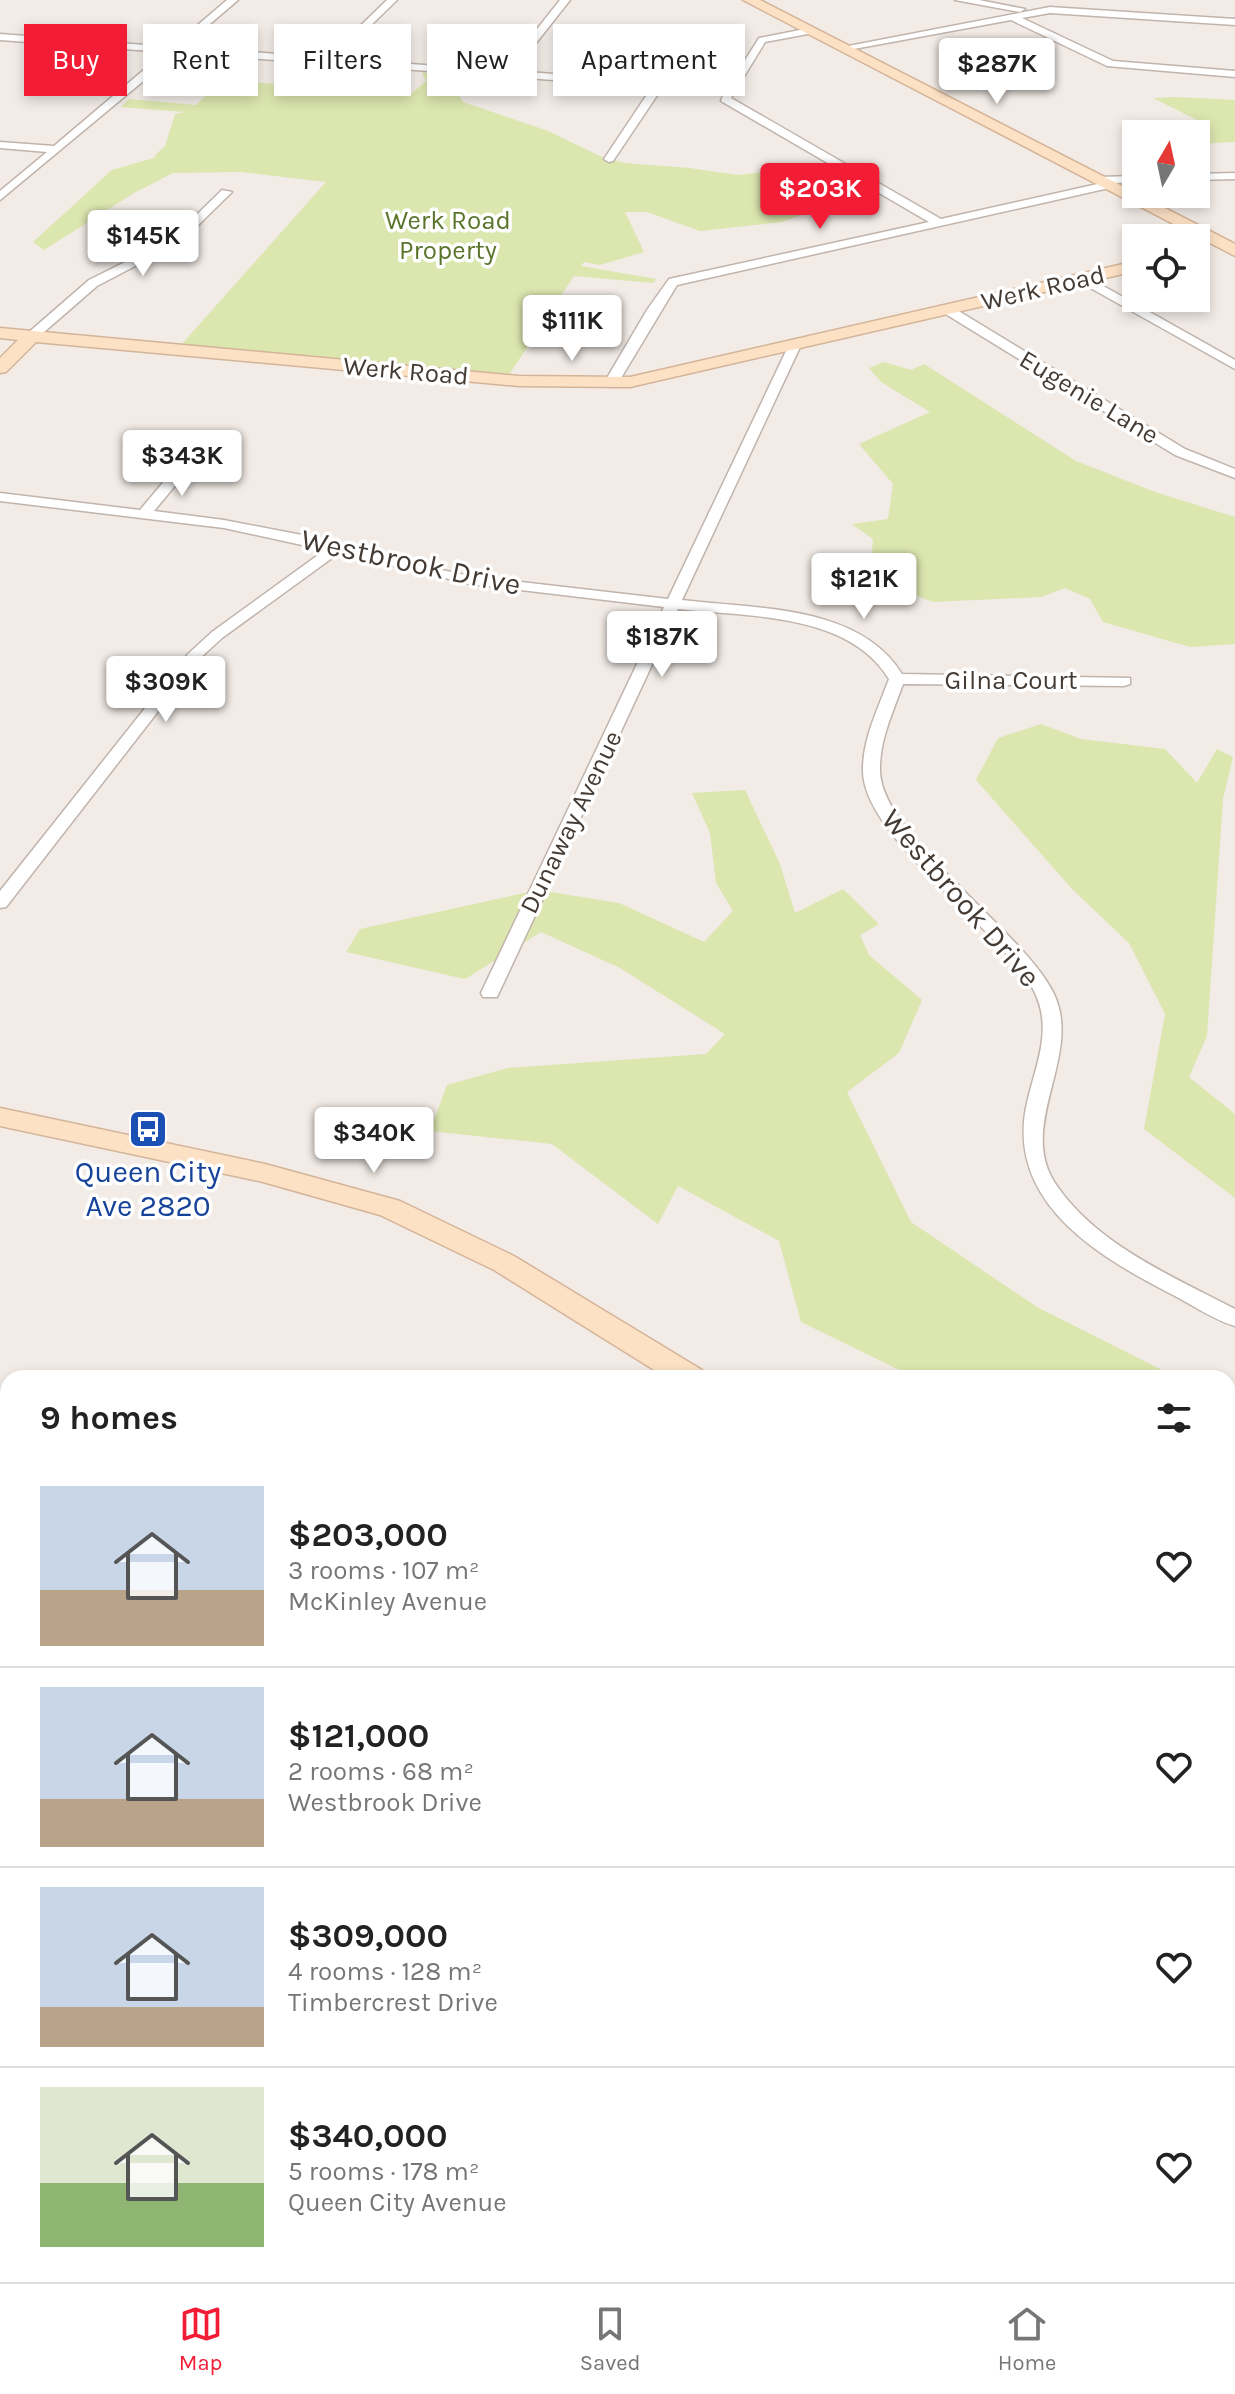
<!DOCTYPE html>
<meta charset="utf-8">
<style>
body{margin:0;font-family:Karla,sans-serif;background:#f6f6f6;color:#222;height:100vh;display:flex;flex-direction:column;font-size:30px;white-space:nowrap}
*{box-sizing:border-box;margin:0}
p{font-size:26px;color:#767676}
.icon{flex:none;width:44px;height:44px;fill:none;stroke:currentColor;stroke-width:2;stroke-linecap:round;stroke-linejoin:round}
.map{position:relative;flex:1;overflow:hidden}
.side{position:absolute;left:0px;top:1370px;width:1236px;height:912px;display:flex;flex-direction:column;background:#fff;border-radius:24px 24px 0 0;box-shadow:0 4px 12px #0003}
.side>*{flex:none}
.hud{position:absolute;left:24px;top:24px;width:800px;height:72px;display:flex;gap:16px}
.needle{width:52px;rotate:9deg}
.fabs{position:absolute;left:1122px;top:120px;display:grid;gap:16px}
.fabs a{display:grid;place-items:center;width:88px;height:88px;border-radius:0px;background:#fff;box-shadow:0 4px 12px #0003;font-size:40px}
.price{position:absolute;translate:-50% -68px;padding:0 18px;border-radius:8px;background:#fff;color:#222;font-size:26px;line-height:52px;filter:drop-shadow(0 2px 4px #0008)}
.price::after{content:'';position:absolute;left:50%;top:48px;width:24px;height:18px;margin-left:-12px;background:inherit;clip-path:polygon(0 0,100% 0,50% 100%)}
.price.current{background:#f31c35;color:#fff}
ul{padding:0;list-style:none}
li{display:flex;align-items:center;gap:24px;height:200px;padding:0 40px}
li+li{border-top:2px solid #e0e0e0}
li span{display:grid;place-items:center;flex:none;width:224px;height:160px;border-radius:0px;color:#555}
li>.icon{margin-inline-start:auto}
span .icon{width:96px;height:96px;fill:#fffc;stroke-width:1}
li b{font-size:34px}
h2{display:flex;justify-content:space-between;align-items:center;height:96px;padding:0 40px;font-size:34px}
.chip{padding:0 28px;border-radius:0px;background:#fff;box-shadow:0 4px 12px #0003;font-size:28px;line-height:72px}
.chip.current{background:#f31c35;color:#fff}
.tab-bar{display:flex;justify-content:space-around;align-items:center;height:112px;border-top:2px solid #e0e0e0;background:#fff;font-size:22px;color:#767676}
.tab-bar a{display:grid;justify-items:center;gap:4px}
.tab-bar .current{color:#f31c35}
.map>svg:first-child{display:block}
.residential{fill:#e6dcd4}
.green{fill:#dce6af}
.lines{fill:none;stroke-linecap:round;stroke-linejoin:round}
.street-casing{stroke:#c0b4ac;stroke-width:3}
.secondary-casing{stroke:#d4b499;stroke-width:3}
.street{fill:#fff;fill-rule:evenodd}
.secondary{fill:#fde1c5;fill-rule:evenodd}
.labels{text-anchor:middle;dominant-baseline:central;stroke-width:7;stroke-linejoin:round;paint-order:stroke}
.far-park-label{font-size:26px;fill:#5a742b;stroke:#fff}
.far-street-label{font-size:26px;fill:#453b35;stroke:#fff}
.street-label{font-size:30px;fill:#453b35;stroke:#fff}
.transit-label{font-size:30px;fill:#164399;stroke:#fff}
</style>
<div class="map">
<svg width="1235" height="2282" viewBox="0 0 1235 2282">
<rect width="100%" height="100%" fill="#f2ebe6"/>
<polygon class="residential" points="8,2031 8,2274 1166,2274 1170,2282 0,2282 0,2048"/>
<g class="green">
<polygon points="422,72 432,73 437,82 452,83 463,102 548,131 600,156 625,163 689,168 738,175 780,170 823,207 782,222 700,231 647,212 625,212 644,252 600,265 584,262 581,266 656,279 653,283 574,276 509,375 181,345 326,182 241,172 173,173 134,193 44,250 33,242 112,170 157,157 154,156 165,146 175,114 185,112 121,107 129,99 196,105 222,80 411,94 426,81"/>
<polygon points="1176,97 1235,100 1235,142 1196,144 1196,134 1191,134 1197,120 1153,98"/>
<polygon points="884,362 911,370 924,364 1076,461 1155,492 1235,517 1235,644 1190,647 1103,622 1090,599 1065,588 1041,597 933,602 870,578 873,539 852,524 888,519 893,484 859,444 930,412 881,382 869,368"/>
<polygon points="1041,724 1081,739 1165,749 1197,783 1217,749 1233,757 1223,799 1207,1036 1189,1077 1235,1114 1235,1198 1144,1129 1165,1014 1129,943 1072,889 976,780 998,738"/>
<polygon points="745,790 780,864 795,913 843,889 879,924 860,935 869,955 922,1000 899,1053 847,1092 911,1222 1037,1307 1160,1369 1171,1378 916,1378 801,1322 779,1241 678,1186 658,1224 552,1144 430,1131 447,1085 508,1068 706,1054 725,1034 620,968 541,932 465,979 346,952 360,929 538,890 619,903 704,942 733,911 716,883 710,833 692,793"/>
<polygon points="1228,1428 1235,1435 1235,1602 1228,1605"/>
</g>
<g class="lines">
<defs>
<g id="street">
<polygon points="227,0 238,0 183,47 504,71 560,0 570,0 514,71 728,87 759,38 810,28 813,33 765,42 731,98 941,219 1102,183 1093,180 1099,177 1136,176 1136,182 1113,183 1113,187 1109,188 677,285 618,383 611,387 604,383 647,310 669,279 929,222 721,101 724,93 662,88 613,161 609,162 604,159 652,87 177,53 0,200 0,191 47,152 0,148 0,142 54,146 165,52 0,40 0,34 172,47"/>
<polygon points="387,0 397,0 360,36 354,36 354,32"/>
<polygon points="955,0 979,0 1025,9 1020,12"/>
<polygon points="1050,7 1235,19 1235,25 1050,13 1022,18 1113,61 1235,71 1235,77 1107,66 1011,20 843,51 838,48"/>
<polygon points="1235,173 1235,179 1196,180 1196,174"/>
<polygon points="222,190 232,192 181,242 97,286 36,339 28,339 28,333 89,280 173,238"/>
<polygon points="1082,274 1235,360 1235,369 1078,281 1076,278"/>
<polygon points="944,307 952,307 1185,449 1235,469 1235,478 1175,455 944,313"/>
<path d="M794 343 800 347 682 600C754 609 859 604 902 674L1130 678V684L1124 686 903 684C893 712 879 741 880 771 881 835 1021 929 1053 992 1085 1055 1014 1126 1057 1186 1099 1246 1172 1276 1235 1309V1326C1214 1320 1194 1306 1175 1296 1103 1259 1011 1207 1025 1113 1032 1071 1056 1032 1033 989 1000 928 865 839 863 772 862 740 878 709 889 679 848 612 747 617 678 609L497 997H483L481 993 664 607 470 584 339 553 222 638 198 660 6 907 0 908V891L188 654 212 632 325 550 224 528 0 501V493L140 510 186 455 191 454 198 458 154 511 224 520 302 535 404 562 470 576 668 599 788 347Z"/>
<polygon points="0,1652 8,1655 8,1678 0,1675"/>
<polygon points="8,1681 8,1706 0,1709 0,1684"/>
<polygon points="1228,2185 1235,2186 1235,2214 1228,2213"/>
<polygon points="549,2274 582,2274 579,2282 546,2282"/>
</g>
<g id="secondary">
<polygon points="743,0 760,0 1235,244 1235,256"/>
<polygon points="1136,261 1136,271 630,387 519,386 36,342 6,372 0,373 0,358 18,340 0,338 0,328 519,376 630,377"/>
<polygon points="0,1108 265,1164 400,1201 514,1256 702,1370 707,1378 667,1378 494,1270 380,1215 263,1182 0,1126"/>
<polygon points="1145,2274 1188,2274 1191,2282 1148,2282"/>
</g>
</defs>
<use href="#street" class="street-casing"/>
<use href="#secondary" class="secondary-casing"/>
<use href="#street" class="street"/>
<use href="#secondary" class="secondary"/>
</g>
<defs>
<symbol id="bus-square" viewBox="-11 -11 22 22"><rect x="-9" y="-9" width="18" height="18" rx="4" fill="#1a4fb4" stroke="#fff"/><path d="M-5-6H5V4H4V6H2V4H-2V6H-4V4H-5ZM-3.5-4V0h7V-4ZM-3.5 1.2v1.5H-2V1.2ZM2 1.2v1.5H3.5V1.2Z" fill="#fff"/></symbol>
</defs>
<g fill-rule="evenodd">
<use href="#bus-square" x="126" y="1107" width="44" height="44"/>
</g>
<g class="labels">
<g class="far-park-label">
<text x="448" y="220">Werk Road<tspan x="448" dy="30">Property</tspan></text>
</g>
<g class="far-street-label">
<text transform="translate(1043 288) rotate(-13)">Werk Road</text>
<text transform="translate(406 371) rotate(5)">Werk Road</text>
<text transform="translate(1089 397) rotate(31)">Eugenie Lane</text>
<text x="1011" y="680">Gilna Court</text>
<text transform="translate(571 822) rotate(-64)">Dunaway Avenue</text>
</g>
<g class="street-label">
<text transform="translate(411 562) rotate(12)">Westbrook Drive</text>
<text transform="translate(961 898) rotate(49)">Westbrook Drive</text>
</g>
<g class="transit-label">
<text x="148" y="1172">Queen City<tspan x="148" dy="34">Ave 2820</tspan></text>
</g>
</g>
</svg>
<div class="fabs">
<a><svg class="needle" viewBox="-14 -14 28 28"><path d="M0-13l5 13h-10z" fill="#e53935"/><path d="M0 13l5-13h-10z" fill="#767676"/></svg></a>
<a><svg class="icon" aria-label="locate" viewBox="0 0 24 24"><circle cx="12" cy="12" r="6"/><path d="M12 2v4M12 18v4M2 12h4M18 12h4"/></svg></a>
</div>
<b class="price" style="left:997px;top:106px">$287K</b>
<b class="price current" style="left:820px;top:231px">$203K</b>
<b class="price" style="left:143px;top:278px">$145K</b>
<b class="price" style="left:572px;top:363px">$111K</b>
<b class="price" style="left:182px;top:498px">$343K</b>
<b class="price" style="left:864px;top:621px">$121K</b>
<b class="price" style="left:662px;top:679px">$187K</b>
<b class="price" style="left:166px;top:724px">$309K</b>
<b class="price" style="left:374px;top:1175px">$340K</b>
<div class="hud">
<a class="chip current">Buy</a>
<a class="chip">Rent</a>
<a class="chip">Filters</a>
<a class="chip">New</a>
<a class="chip">Apartment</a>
</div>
<section class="side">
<h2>9 homes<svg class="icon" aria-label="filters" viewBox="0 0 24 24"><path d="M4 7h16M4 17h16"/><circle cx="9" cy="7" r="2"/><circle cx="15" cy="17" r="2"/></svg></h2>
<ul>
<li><span style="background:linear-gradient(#c9d6e8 65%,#b9a48a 0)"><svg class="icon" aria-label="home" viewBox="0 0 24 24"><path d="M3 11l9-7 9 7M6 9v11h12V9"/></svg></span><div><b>$203,000</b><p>3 rooms · 107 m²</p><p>McKinley Avenue</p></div><svg class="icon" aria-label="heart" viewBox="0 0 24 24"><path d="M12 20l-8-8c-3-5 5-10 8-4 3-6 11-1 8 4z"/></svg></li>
<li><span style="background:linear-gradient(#c9d6e8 70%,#b9a48a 0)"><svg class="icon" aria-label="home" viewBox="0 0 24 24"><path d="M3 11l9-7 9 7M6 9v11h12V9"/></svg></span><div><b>$121,000</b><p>2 rooms · 68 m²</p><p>Westbrook Drive</p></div><svg class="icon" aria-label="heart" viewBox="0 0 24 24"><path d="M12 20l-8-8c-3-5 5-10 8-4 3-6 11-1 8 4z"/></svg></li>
<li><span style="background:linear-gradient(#c9d6e8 75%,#b9a48a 0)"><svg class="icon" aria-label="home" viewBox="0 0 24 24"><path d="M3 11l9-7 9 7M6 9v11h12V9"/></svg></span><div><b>$309,000</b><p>4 rooms · 128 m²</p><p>Timbercrest Drive</p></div><svg class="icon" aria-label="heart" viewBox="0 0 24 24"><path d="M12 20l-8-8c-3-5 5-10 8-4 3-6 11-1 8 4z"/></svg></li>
<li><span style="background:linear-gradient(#dfe7d0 60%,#8fb573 0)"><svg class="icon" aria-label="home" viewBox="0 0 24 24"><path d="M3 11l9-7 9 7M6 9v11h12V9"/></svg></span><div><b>$340,000</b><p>5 rooms · 178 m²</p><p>Queen City Avenue</p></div><svg class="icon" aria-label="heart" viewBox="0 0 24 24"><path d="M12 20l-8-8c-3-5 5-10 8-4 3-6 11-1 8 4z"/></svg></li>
</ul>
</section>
</div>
<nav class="tab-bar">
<a class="current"><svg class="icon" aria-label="map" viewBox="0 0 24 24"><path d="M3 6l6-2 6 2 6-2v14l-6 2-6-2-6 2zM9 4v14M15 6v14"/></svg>Map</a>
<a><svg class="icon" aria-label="saved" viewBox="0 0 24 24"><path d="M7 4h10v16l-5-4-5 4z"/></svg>Saved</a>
<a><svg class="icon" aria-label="home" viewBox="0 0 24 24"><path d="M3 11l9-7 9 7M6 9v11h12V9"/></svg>Home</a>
</nav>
